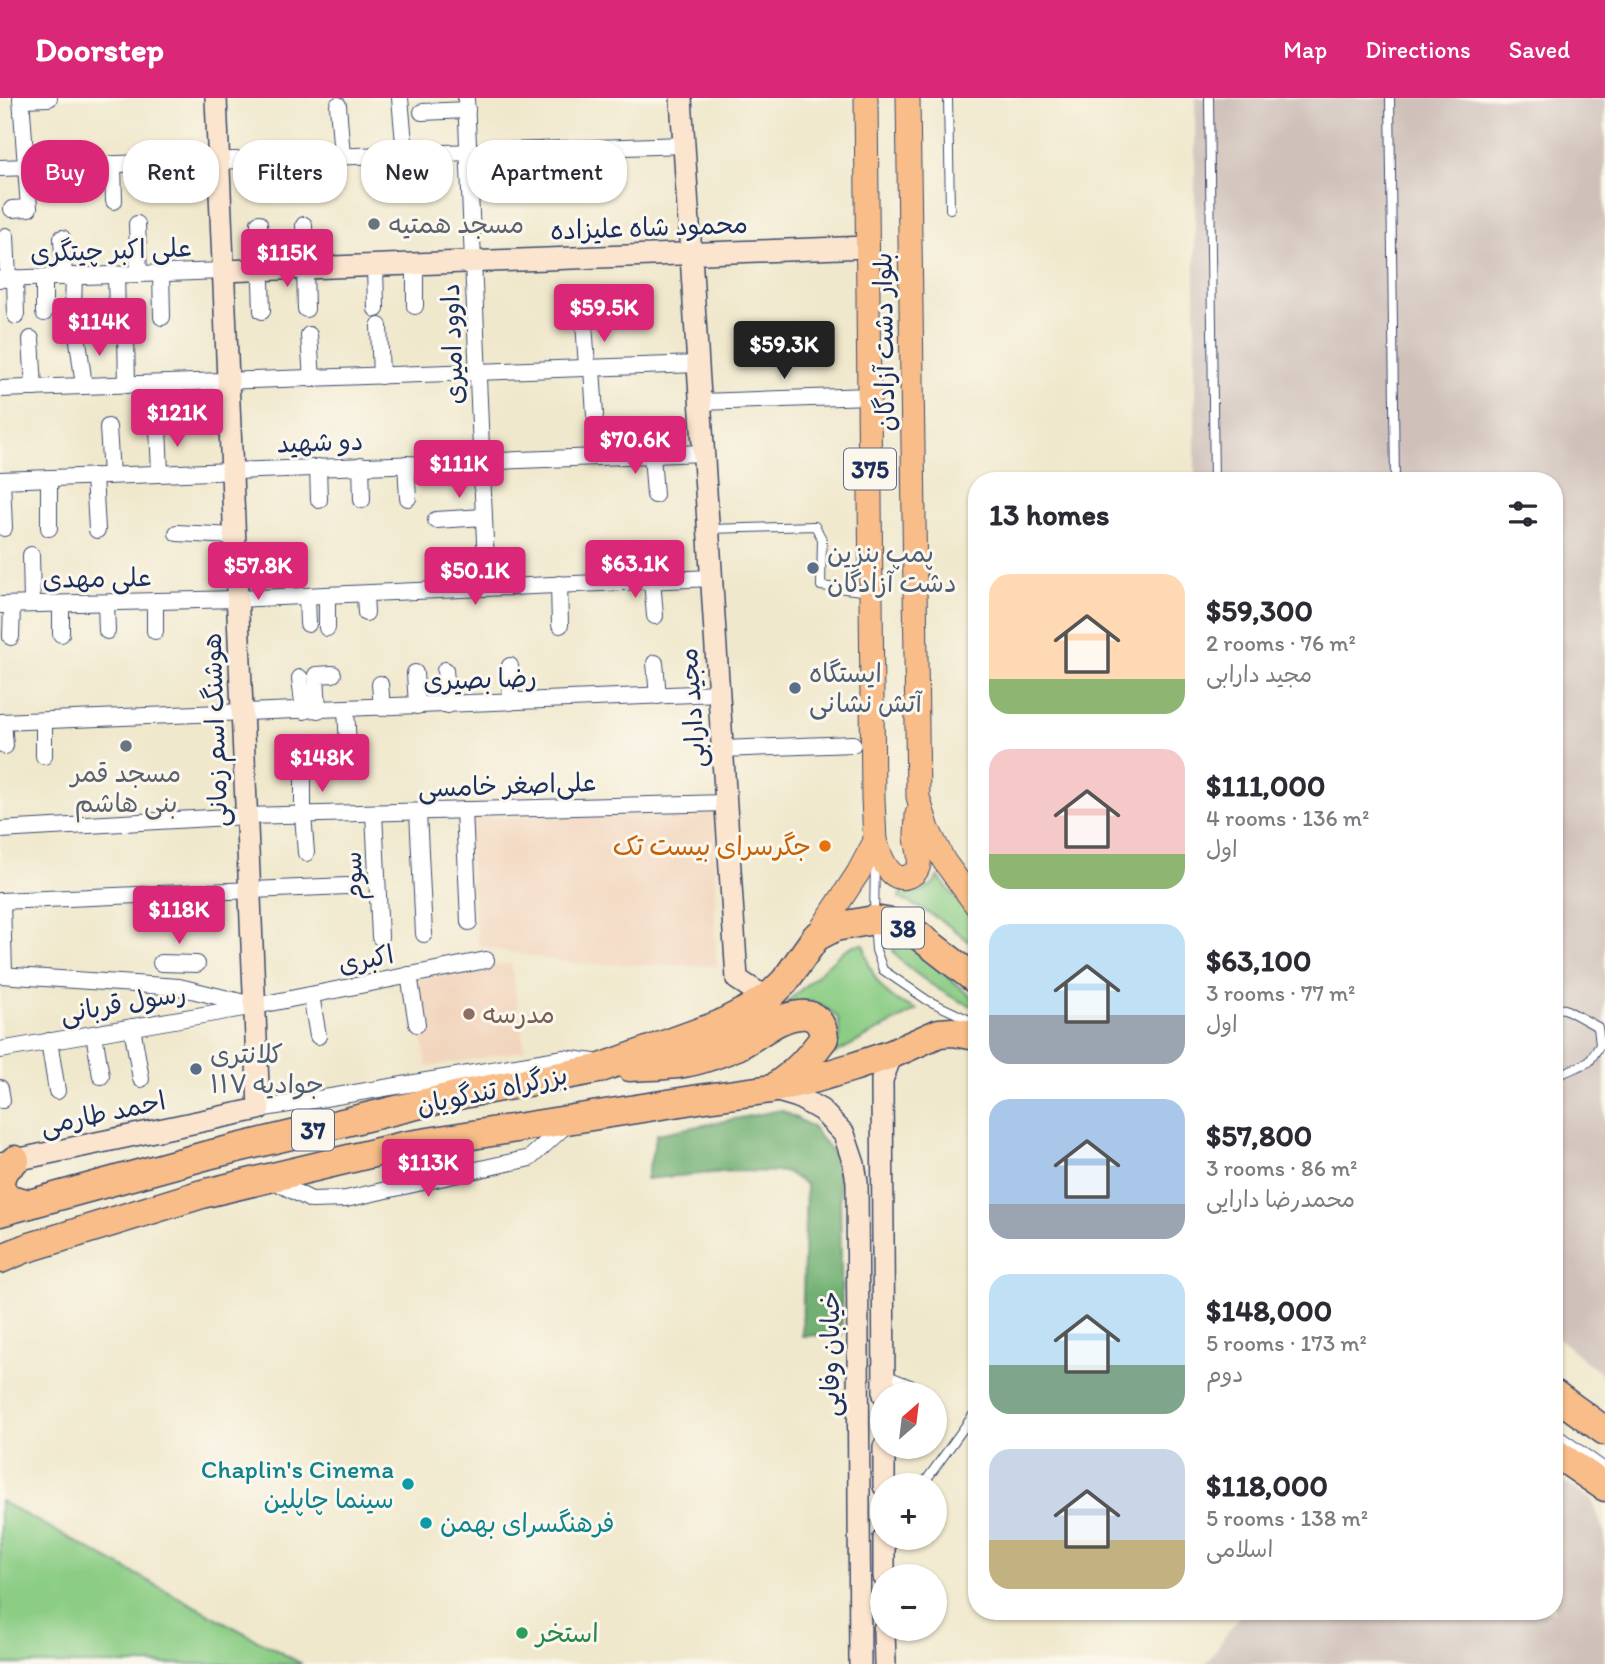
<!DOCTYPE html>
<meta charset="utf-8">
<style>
body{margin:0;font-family:Itim,"Playpen Sans Arabic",sans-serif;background:#f2f2f3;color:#2b2b33;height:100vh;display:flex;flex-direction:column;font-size:26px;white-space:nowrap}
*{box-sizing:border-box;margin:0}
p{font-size:23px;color:#7c7c81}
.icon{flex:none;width:38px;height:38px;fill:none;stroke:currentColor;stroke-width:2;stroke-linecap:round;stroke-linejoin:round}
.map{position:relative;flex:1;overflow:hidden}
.sheet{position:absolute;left:968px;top:374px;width:595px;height:1148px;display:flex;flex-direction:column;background:#fff;border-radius:28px;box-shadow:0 2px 5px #0004}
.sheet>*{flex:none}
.top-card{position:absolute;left:21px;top:42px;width:665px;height:63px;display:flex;gap:14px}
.needle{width:46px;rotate:28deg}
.controls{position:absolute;left:870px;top:1284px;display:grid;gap:14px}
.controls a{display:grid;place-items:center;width:77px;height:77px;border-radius:50%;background:#fff;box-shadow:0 2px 5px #0004;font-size:35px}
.price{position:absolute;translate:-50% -60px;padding:0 16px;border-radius:7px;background:#db2777;color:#fff;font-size:23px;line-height:46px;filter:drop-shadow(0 2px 4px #0008)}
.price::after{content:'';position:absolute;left:50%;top:42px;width:21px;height:16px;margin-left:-10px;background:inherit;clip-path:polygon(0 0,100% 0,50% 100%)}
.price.on{background:#222;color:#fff}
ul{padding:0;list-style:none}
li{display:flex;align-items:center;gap:21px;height:175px;padding:0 21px}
li span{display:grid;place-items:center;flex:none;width:196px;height:140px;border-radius:21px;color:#555}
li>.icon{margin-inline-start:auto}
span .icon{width:84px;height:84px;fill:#fffc;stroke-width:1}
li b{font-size:30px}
h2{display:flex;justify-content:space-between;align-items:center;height:84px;padding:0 21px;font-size:30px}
.tag{padding:0 24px;border-radius:28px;background:#fff;box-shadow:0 2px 5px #0004;font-size:24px;line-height:63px}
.tag.on{background:#db2777;color:#fff}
header{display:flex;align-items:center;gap:42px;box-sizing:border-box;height:98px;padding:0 35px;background:#db2777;color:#fff}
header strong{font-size:33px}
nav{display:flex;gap:38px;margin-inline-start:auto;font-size:24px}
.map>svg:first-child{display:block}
.built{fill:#f2d5bd}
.industrial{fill:#cfc1ba}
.green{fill:#8ccd85;stroke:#547e72;stroke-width:2}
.forest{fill:#71b072;stroke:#467068;stroke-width:2}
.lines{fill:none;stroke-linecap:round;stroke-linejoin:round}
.lane-casing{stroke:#3b4b6e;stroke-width:10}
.street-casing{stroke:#3b4b6e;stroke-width:18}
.secondary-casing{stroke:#3b4b6e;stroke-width:24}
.primary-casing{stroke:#3b4b6e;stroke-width:25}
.highway-casing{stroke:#3b4b6e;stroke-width:31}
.lane{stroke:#fff;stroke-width:8}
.street{stroke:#fff;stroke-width:16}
.secondary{stroke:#fce5cf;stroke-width:21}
.primary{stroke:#f8bd88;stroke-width:23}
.highway{stroke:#f8bd88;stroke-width:28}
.worship-dot{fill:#6b7280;stroke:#fbf7ec;stroke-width:2.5}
.service-dot{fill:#5c6f8a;stroke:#fbf7ec;stroke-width:2.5}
.food-dot{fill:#e8710a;stroke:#fbf7ec;stroke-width:2.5}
.education-dot{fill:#8d6e63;stroke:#fbf7ec;stroke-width:2.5}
.culture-dot{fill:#0f9aa8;stroke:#fbf7ec;stroke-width:2.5}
.leisure-dot{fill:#2e9e5b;stroke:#fbf7ec;stroke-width:2.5}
.labels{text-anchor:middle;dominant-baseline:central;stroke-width:6;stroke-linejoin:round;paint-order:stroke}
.shield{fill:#fbf7ec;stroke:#5e6b89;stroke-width:2}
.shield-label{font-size:24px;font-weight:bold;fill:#1b2f5e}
.worship-label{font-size:26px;fill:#5b616d;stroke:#fbf7ec;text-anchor:start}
.street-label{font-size:26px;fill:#1b2f5e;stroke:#fbf7ec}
.service-label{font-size:26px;fill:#4e5e75;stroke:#fbf7ec;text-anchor:start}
.food-label{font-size:26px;fill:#c56008;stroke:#fbf7ec;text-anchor:end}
.education-label{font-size:26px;fill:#785e54;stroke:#fbf7ec;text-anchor:start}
.culture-label{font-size:26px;fill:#0d838f;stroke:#fbf7ec;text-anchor:end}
.leisure-label{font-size:26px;fill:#27864d;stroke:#fbf7ec;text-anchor:start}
</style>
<header>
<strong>Doorstep</strong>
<nav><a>Map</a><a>Directions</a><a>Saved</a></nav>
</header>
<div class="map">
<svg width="1605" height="1566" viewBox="0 0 1605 1566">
<rect width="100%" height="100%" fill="#fbf7ec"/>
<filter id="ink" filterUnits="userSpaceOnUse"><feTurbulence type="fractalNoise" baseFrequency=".0143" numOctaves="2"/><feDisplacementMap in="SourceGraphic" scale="14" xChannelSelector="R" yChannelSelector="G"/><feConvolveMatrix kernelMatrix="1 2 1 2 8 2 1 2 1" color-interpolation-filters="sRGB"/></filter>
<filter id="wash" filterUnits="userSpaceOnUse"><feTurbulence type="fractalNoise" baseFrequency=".00686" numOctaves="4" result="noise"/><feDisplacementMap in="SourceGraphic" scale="28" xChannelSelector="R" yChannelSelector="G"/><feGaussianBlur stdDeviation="1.57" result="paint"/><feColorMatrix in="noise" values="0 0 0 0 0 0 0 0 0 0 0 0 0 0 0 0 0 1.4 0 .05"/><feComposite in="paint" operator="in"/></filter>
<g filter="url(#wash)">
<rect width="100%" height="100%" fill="#f0e8cc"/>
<g class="built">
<polygon points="716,715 715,836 717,868 577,866 495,852 478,847 466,720"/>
<polygon points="511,865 525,952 427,969 412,881"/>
</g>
<g class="industrial">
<polygon points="1195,0 1605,0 1605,1279 1554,1237 1554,383 1195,383"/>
<polygon points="1554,1378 1592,1402 1605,1438 1605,1566 1206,1566 1242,1514 1554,1514"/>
</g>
<g class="green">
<path d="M938 778 969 817 976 829V850C953 828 928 813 899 800L900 795C915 796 931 795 938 778Z"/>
<path d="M903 841 976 903V909C953 903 907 873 893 853L896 842Z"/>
<path d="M864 846C867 866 875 884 890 898 897 904 908 907 917 912L832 957 840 939 838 920C816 900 812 901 784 907L843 853 854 847Z"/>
<polygon points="0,1403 302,1566 0,1566"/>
</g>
<polygon class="forest" points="781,1012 811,1028 836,1059 840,1092 842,1236 802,1238 806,1087 787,1074 733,1073 646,1081 657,1036"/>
</g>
<g filter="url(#ink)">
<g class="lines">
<defs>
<g id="lane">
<polyline points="948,0 950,111"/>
<polyline points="1209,0 1214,383"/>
<polyline points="1390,0 1395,383"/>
<polyline points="709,431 815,428 822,441 821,488 870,494"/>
<polyline points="875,760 874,822 876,852 883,872 927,902 976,925"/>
<polyline points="1554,910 1565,911 1598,929 1600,947 1589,964 1561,976 1554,978"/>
<polyline points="885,1276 923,1291 923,1297"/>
<polyline points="1554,1333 1605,1369"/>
<polyline points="884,1354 919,1349"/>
<polyline points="922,1388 976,1313"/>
</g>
<g id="street">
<polyline points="400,0 405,56"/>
<polyline points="466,0 487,490"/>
<polyline points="21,1 49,0"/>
<polyline points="338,7 342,58"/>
<polyline points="422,14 467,12"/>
<polyline points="273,61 274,85"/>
<polyline points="113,67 114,103"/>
<polyline points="0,70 684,47"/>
<polyline points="12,111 29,110 21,0"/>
<polyline points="259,125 262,213"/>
<polyline points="137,126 139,176"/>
<polyline points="304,127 306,211"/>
<polyline points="6,138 8,181"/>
<polyline points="62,140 64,179"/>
<polyline points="375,167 376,211"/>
<polyline points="161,175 162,219"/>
<polyline points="116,176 117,219"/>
<polyline points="44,179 44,215"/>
<polyline points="15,180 16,218"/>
<polyline points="0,181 223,173"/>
<polyline points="415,208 415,166"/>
<polyline points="73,210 74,178"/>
<polyline points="584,223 587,270"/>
<polyline points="379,228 381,278"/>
<polyline points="77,235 84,288"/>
<polyline points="126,236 127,287"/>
<polyline points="309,237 312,281"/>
<polyline points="31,241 34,290"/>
<polyline points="592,270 595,317"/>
<polyline points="0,291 698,266"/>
<polyline points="701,304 869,298"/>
<polyline points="174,326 175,286"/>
<polyline points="108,329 111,377"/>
<polyline points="158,329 160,375"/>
<polyline points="652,357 655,397"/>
<polyline points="406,366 408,400"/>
<polyline points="361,367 362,402"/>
<polyline points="318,369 319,402"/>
<polyline points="94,378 97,432"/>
<polyline points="49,380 49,430"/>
<polyline points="0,382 704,355"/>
<polyline points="2,382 4,430"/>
<polyline points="436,422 484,419"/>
<polyline points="177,435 234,438"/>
<polyline points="31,457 32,506"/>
<polyline points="652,482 655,518"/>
<polyline points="559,486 560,527"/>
<polyline points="365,496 366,515"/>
<polyline points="307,498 308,526"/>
<polyline points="155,503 155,533"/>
<polyline points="106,505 107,533"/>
<polyline points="61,506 61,536"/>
<polyline points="0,507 237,501 712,480"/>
<polyline points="327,530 327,497"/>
<polyline points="11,539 12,507"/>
<polyline points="655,565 658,598"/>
<polyline points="510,568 511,604"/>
<polyline points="445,572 448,607"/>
<polyline points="415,575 417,608"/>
<polyline points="300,580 304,613"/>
<polyline points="380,586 382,610"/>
<polyline points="346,611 348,648"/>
<polyline points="318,612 316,577 333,576"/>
<polyline points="44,623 44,658"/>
<polyline points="0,624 719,595"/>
<polyline points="3,624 5,648"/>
<polyline points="723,651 853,646"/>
<polyline points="303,675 303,717 306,755"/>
<polyline points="464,712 469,824"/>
<polyline points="418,714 424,836"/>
<polyline points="374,715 380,839"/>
<polyline points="0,732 246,718 726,705"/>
<polyline points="0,803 347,788"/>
<polyline points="2,803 4,877"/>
<polyline points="161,865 197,866"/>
<polyline points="0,877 179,889 249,906"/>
<polyline points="409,877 417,926"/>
<polyline points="311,897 318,938"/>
<polyline points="132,929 141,981"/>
<polyline points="94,936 101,978"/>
<polyline points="49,943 57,993"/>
<polyline points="0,952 255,908 486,862"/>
<polyline points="0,990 2,1002"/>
<polyline points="259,1011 564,960 594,964"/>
<polyline points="270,1081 311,1102 346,1101 530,1060 568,1025"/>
</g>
<g id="secondary">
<polyline points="681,0 737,881 757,894 771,897"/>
<polyline points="223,173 867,149"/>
<polyline points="771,991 798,999 821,1012 844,1036 854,1066 857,1084 860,1566"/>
<polyline points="1,1065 259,1011 216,0"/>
<polyline points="884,1297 882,982 892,956"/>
<polyline points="884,1388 884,1349"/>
<polyline points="884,1440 884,1479"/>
<polyline points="884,1531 885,1566"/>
</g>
<g id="primary">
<polyline points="908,0 918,699 928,731 944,763 976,807"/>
<path d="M875 743C880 756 889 787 909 778 915 776 918 771 919 766 921 756 916 747 916 738 916 731 917 723 917 716"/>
<polyline points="816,839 858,775 875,743 873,700 866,0"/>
</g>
<g id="highway">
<path d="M630 969C648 968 667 968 684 965 702 962 720 955 737 948 758 938 776 919 800 917 815 915 823 926 824 940 811 958 798 973 779 986"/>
<polyline points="0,1082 3,1073 15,1062"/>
<polyline points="0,1083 1,1094 10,1101 30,1106"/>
<polyline points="0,1114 208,1057 463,996 598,971 719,927 746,913 771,897 785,883 816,839 835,829 874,822 892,825 914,834 976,882"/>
<polyline points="0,1161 24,1151 202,1096 403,1048 699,1001 771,991 813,981 853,969 892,956 939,935 953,934 976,938"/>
<polyline points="1554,1296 1605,1333"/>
<polyline points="1554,1354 1605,1389"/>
</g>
</defs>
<use href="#lane" class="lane-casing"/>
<use href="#street" class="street-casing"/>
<use href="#secondary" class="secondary-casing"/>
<use href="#primary" class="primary-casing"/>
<use href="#highway" class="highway-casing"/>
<use href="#lane" class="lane"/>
<use href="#street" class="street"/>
<use href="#secondary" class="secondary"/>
<use href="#primary" class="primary"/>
<use href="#highway" class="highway"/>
</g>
</g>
<g class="worship-dot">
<circle cx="374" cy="126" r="7"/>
<circle cx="126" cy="648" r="7"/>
</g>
<g class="service-dot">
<circle cx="813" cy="470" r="7"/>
<circle cx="795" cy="590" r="7"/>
<circle cx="196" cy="971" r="7"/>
</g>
<circle class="food-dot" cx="825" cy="748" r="7"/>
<circle class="education-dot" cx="469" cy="916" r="7"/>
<g class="culture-dot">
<circle cx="408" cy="1386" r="7"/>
<circle cx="426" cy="1425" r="7"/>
</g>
<circle class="leisure-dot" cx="522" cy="1535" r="7"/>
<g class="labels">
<g class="shield">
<rect x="844" y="350.5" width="52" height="41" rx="5"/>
<rect x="882" y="809.5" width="42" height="41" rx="5"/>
<rect x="292" y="1011.5" width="42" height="41" rx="5"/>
</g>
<g class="shield-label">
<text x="870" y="371">375</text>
<text x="903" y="830">38</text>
<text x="313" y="1032">37</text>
</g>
<g class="worship-label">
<text x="388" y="126">مسجد همتیه</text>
<text x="126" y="675" text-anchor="middle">مسجد قمر<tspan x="126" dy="30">بنی هاشم</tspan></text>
</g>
<g class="street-label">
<text transform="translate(649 129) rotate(-2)">محمود شاه علیزاده</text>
<text transform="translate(111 152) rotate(-2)">علی اکبر چیتگری</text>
<text transform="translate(884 244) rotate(-91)">بلوار دشت آزادگان</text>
<text transform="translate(452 246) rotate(-92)">داوود امیری</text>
<text transform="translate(320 344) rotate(-2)">دو شهید</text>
<text transform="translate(97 480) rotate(-1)">علی مهدی</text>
<text transform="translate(480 581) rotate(-2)">رضا بصیری</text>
<text transform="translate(692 610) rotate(-94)">مجید دارابی</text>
<text transform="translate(215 632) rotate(-92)">هوشنگ اسم زمانی</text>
<text transform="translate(507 687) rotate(-2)">علی‌اصغر خامسی</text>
<text transform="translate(353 778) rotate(-93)">سوم</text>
<text transform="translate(366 861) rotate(-11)">اکبری</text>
<text transform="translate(123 905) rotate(-10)">رسول قربانی</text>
<text transform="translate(492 992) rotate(-12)">بزرگراه تندگویان</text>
<text transform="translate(103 1015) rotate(-12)">احمد طارمی</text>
<text transform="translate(830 1256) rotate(-90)">خیابان وفایی</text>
</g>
<g class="service-label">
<text x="827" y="455">پمپ بنزین<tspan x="827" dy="30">دشت آزادگان</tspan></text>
<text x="809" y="575">ایستگاه<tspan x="809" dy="30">آتش نشانی</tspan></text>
<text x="210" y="956">کلانتری<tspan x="210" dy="30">۱۱۷ جوادیه</tspan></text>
</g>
<g class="food-label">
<text x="811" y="748">جگرسرای بیست تک</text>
</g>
<g class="education-label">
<text x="483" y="916">مدرسه</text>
</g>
<g class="culture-label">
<text x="394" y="1371">Chaplin's Cinema<tspan x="394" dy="30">سینما چاپلین</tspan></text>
<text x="440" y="1425" text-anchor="start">فرهنگسرای بهمن</text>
</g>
<g class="leisure-label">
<text x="536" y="1535">استخر</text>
</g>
</g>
</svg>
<div class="controls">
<a><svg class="needle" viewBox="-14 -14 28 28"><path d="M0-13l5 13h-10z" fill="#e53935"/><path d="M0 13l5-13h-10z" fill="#7c7c81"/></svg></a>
<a>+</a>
<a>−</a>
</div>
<b class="price" style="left:287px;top:191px">$115K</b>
<b class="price" style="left:604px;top:246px">$59.5K</b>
<b class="price" style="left:99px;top:260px">$114K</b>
<b class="price on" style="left:784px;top:283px">$59.3K</b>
<b class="price" style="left:177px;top:351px">$121K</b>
<b class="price" style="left:635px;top:378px">$70.6K</b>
<b class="price" style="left:459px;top:402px">$111K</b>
<b class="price" style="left:635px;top:502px">$63.1K</b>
<b class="price" style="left:258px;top:504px">$57.8K</b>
<b class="price" style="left:475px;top:509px">$50.1K</b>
<b class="price" style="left:322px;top:696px">$148K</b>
<b class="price" style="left:179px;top:848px">$118K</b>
<b class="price" style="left:428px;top:1101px">$113K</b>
<div class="top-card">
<a class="tag on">Buy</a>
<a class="tag">Rent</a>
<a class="tag">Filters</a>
<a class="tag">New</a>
<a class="tag">Apartment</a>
</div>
<section class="sheet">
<h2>13 homes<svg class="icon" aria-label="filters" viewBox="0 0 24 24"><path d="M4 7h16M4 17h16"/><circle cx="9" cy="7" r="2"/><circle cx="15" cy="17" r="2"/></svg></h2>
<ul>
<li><span style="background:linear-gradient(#ffd9b3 75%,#8fb573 0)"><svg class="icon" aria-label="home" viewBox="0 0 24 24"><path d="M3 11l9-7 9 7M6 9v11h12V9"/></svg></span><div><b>$59,300</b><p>2 rooms · 76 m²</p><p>مجید دارابی</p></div></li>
<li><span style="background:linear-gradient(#f6c9c9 75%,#8fb573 0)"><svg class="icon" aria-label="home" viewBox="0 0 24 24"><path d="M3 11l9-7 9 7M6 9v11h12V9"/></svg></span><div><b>$111,000</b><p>4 rooms · 136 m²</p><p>اول</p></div></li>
<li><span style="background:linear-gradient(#bfe0f5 65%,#9aa5b1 0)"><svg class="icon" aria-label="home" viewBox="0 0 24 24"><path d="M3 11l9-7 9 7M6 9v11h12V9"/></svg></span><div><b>$63,100</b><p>3 rooms · 77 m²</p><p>اول</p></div></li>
<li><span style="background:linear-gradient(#a9c7e8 75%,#9aa5b1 0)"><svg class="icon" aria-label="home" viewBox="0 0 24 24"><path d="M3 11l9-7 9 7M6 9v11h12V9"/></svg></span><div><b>$57,800</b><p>3 rooms · 86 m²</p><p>محمدرضا دارایی</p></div></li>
<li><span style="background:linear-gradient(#bfe0f5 65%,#7fa58c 0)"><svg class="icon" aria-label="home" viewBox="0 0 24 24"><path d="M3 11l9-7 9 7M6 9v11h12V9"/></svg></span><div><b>$148,000</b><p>5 rooms · 173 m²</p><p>دوم</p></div></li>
<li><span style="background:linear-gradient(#c9d6e8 65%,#c2b280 0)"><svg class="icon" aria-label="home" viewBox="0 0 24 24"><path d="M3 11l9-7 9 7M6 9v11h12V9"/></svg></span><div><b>$118,000</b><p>5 rooms · 138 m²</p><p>اسلامی</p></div></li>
</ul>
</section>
</div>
